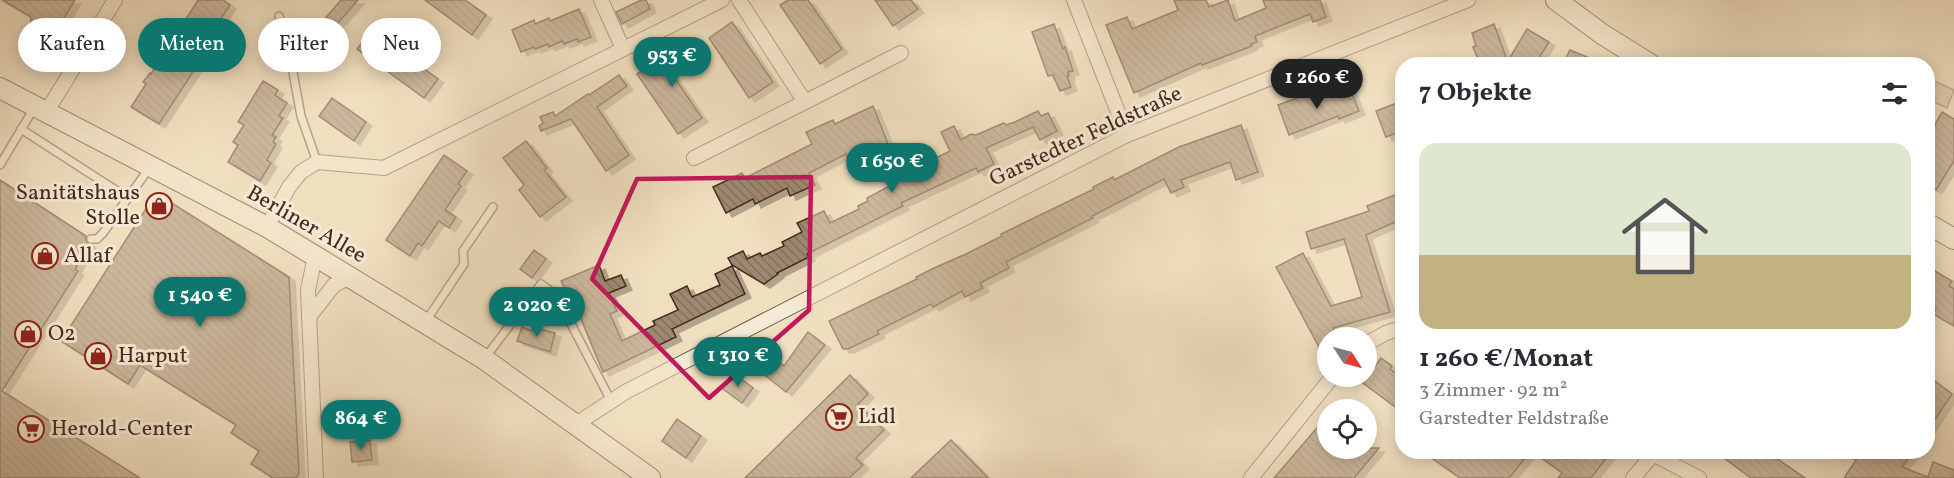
<!DOCTYPE html>
<html lang="de">
<meta charset="utf-8">
<style>
body{margin:0;font-family:Vollkorn,serif;background:#f7f7f7;color:#2b2b33;height:100vh;display:flex;flex-direction:column;font-size:22px;white-space:nowrap}
*{box-sizing:border-box;margin:0}
p{font-size:20px;color:#7c7c81}
.icon{flex:none;width:33px;height:33px;fill:none;stroke:currentColor;stroke-width:2;stroke-linecap:round;stroke-linejoin:round}
.map{position:relative;flex:1;overflow:hidden}
.side{position:absolute;left:1395px;top:57px;width:540px;height:402px;display:flex;flex-direction:column;background:#fff;border-radius:24px;box-shadow:0 3px 15px #0003}
.side>*{flex:none}
.guide{position:absolute;left:18px;top:18px;width:570px;height:54px;display:flex;gap:12px}
.needle{width:39px;rotate:126deg}
.buttons{position:absolute;left:1317px;top:327px;display:grid;gap:12px}
.buttons a{display:grid;place-items:center;width:60px;height:60px;border-radius:50%;background:#fff;box-shadow:0 3px 15px #0003;font-size:30px}
.price{position:absolute;translate:-50% -51px;padding:0 14px;border-radius:21px;background:#0f766e;color:#fff;font-size:20px;line-height:39px;filter:drop-shadow(0 2px 3px #0008)}
.price::after{content:'';position:absolute;left:50%;top:36px;width:18px;height:14px;margin-left:-9px;background:inherit;clip-path:polygon(0 0,100% 0,50% 100%)}
.price.on{background:#222;color:#fff}
ul{padding:0;list-style:none}
li{display:grid;align-content:center;gap:12px;height:318px;padding:0 24px}
li span{display:grid;place-items:center;height:186px;border-radius:18px;color:#555}
li>.icon{margin-inline-start:auto}
span .icon{width:108px;height:108px;fill:#fffc;stroke-width:1}
li b{font-size:26px}
h2{display:flex;justify-content:space-between;align-items:center;height:72px;padding:0 24px;font-size:26px}
.pill{padding:0 21px;border-radius:27px;background:#fff;box-shadow:0 3px 15px #0003;font-size:21px;line-height:54px}
.pill.on{background:#0f766e;color:#fff}
.map>svg:first-child{display:block}
.park{fill:url(#park-tufts);stroke:#8c7460;stroke-width:1.5}
.building{fill:url(#building-back-hatch);stroke:#45291d;stroke-width:1.5;filter:url(#shadow)}
.lines{fill:none;stroke-linecap:round;stroke-linejoin:round}
.lane-casing{stroke:#705646;stroke-width:10}
.street-casing{stroke:#705646;stroke-width:16}
.secondary-casing{stroke:#45291d;stroke-width:22}
.lane{stroke:#f5ead5;stroke-width:7}
.street{stroke:#f5ead5;stroke-width:14}
.secondary{stroke:#f5ead5;stroke-width:20}
.marked{fill:none;stroke:#c2185b;stroke-width:4.5;stroke-linejoin:round}
.labels{text-anchor:middle;dominant-baseline:central;stroke-width:6;stroke-linejoin:round;paint-order:stroke}
.street-label{font-size:22px;fill:#45291d;stroke:#f5ead5}
.poi-label{font-size:22px;fill:#45291d;stroke:#f5ead5;text-anchor:start}
</style>
<div class="map">
<svg width="1954" height="478" viewBox="0 0 1954 478">
<defs>
<pattern id="park-tufts" width="24" height="20" patternUnits="userSpaceOnUse" patternTransform="scale(1.5)"><rect width="24" height="20" fill="#d3c0a3"/><path d="M3 7l-1-3M5 7V3M7 7l1-3M15 17l-1-3M17 17v-4M19 17l1-3" fill="none" stroke="#b6a58c"/></pattern>
<pattern id="building-back-hatch" width="6" height="6" patternUnits="userSpaceOnUse" patternTransform="scale(1.5)"><rect width="6" height="6" fill="#9e8871"/><path d="M-1 5l2 2M0 0l6 6M5-1l2 2" fill="none" stroke="#836f5c"/></pattern>
<filter id="shadow"><feDropShadow dx="6" dy="4" stdDeviation="0" flood-color="#0004"/></filter>
</defs>
<rect width="100%" height="100%" fill="#f0dfbf"/>
<filter id="stains"><feTurbulence type="fractalNoise" baseFrequency=".00333" numOctaves="4"/><feColorMatrix values="0 0 0 0 .2 0 0 0 0 .09 0 0 0 0 .02 0 0 0 .5 -.17"/></filter>
<radialGradient id="worn" r=".72"><stop offset=".6" stop-color="#630" stop-opacity="0"/><stop offset="1" stop-color="#630" stop-opacity=".3"/></radialGradient>
<polygon class="park" points="1928,78 1954,90 1947,108 1928,99"/>
<g class="building">
<polygon points="2,0 75,0 50,41 30,29 31,17"/>
<polygon points="198,0 223,0 230,5 220,20 225,23 159,124 131,107 146,84 143,82 150,73 151,74"/>
<polygon points="341,0 358,0 319,45 310,36"/>
<polygon points="425,0 465,0 486,15 472,35"/>
<polygon points="641,0 646,0 650,9 622,24 616,12"/>
<polygon points="788,0 808,0 842,49 820,64 780,5"/>
<polygon points="875,0 911,0 918,9 893,26"/>
<polygon points="1174,0 1206,0 1209,7 1228,0 1235,21 1266,8 1263,0 1320,0 1326,17 1313,22 1310,14 1255,36 1257,42 1251,44 1252,46 1202,65 1201,63 1134,93 1106,25 1127,17 1132,29 1178,10"/>
<polygon points="579,9 591,37 578,42 577,39 564,44 562,41 549,47 548,44 535,49 534,47 521,52 512,30 534,20 535,24 549,18 550,21"/>
<polygon points="732,22 773,82 749,98 709,38"/>
<polygon points="1054,24 1063,49 1065,47 1073,71 1068,72 1069,76 1067,76 1071,87 1060,91 1053,75 1048,76 1032,32"/>
<polygon points="1494,24 1507,60 1494,64 1480,64 1473,47 1476,46 1472,33"/>
<polygon points="1527,29 1549,42 1535,64 1518,64 1509,59"/>
<polygon points="371,31 438,79 424,98 357,49"/>
<polygon points="693,39 700,50 670,71 702,118 678,134 637,74"/>
<polygon points="1570,50 1604,64 1563,64"/>
<polygon points="619,75 627,86 597,107 629,155 606,171 571,119 541,131 539,126 543,123 540,117 553,112 555,116 588,94 589,95"/>
<polygon points="263,81 278,90 275,95 287,103 279,116 283,118 272,135 276,137 273,142 276,144 267,160 271,163 260,181 228,162 238,145 233,142 244,125 238,122"/>
<polygon points="1350,88 1359,111 1339,119 1338,116 1289,135 1278,105 1310,93 1313,101"/>
<polygon points="332,98 366,122 354,141 319,116"/>
<polygon points="1397,103 1402,117 1402,131 1386,137 1376,111"/>
<polygon points="873,106 888,144 850,163 846,154 809,173 815,185 790,196 787,188 755,204 753,199 726,213 713,187 742,173 745,178 812,144 806,132 833,120 835,124"/>
<polygon points="1038,111 1041,116 1048,113 1057,131 1040,140 1033,127 986,148 994,164 978,172 976,168 901,203 903,206 807,254 809,257 777,273 778,274 764,284 732,265 728,258 743,251 747,259 760,253 762,256 784,246 782,242 802,232 797,223 824,211 830,223 859,209 858,206 868,201 867,198 897,182 889,165 919,149 926,163 950,151 941,132 954,126 961,140 971,134 976,135 1004,123 1006,125 1015,122"/>
<polygon points="1942,112 1954,119 1954,161 1936,190 1928,185 1928,137"/>
<polygon points="1241,125 1258,172 1236,180 1230,162 1181,180 1184,187 1171,193 1164,179 1092,216 1093,218 1006,262 1009,268 980,283 983,288 965,297 962,291 933,307 931,304 877,331 879,334 848,349 843,349 829,321 917,279 916,277 934,268 966,254 1002,236 1001,234 1094,189 1093,187 1113,177 1114,180 1179,147"/>
<polygon points="526,141 547,168 544,170 566,197 540,217 519,190 524,185 503,158"/>
<polygon points="444,155 467,171 458,184 461,186 445,210 456,217 449,228 439,221 422,246 418,243 410,256 386,240"/>
<polygon points="0,180 86,236 86,241 90,244 75,269 78,271 2,391 140,478 0,478"/>
<polygon points="1402,192 1402,219 1366,235 1390,312 1333,328 1338,338 1328,338 1328,364 1276,267 1303,253 1331,306 1362,297 1344,239 1311,249 1306,232 1369,211 1367,206"/>
<polygon points="158,199 165,203 167,200 289,277 299,474 296,478 273,478 251,464 259,451 231,433 236,425 140,365 128,384 61,341 149,204 153,207"/>
<polygon points="534,250 546,259 532,278 520,269"/>
<polygon points="599,265 605,281 621,275 626,286 609,293 617,311 610,314 622,341 655,325 653,321 678,310 670,294 687,286 692,297 720,285 715,274 732,266 745,294 672,329 676,337 603,372 576,307 573,309 561,281"/>
<polygon points="1928,267 1952,281 1949,286 1954,289 1954,326 1933,314 1936,309 1928,304"/>
<polygon points="522,327 532,331 533,327 555,333 550,352 517,341"/>
<polygon points="808,332 825,345 786,392 756,368 768,353 784,366"/>
<polygon points="1381,358 1392,366 1390,369 1402,378 1402,412 1363,383"/>
<polygon points="733,373 753,388 742,403 722,388"/>
<polygon points="850,375 868,394 858,404 884,430 856,458 863,465 849,478 745,478"/>
<polygon points="1928,376 1952,394 1928,430"/>
<polygon points="1328,415 1328,448 1379,448 1354,478 1274,478"/>
<polygon points="677,419 701,436 686,458 662,441"/>
<polygon points="370,440 372,460 352,462 350,442"/>
<polygon points="951,440 988,478 911,478"/>
<polygon points="1423,452 1530,452 1509,478 1460,478"/>
<polygon points="1533,452 1611,452 1591,478 1558,478 1562,473"/>
<polygon points="1716,452 1767,452 1805,478 1751,478"/>
<polygon points="1843,452 1913,452 1902,467 1928,477 1933,462 1954,470 1954,478 1844,478 1856,460"/>
</g>
<g class="lines">
<defs>
<g id="lane">
<polyline points="279,16 290,56 301,116 317,162"/>
<polyline points="21,129 128,198"/>
<polyline points="0,165 34,108"/>
<polyline points="91,239 97,239 103,233 150,167"/>
<polyline points="426,321 464,264 463,251 493,207"/>
<polyline points="485,358 541,284 556,295 611,401"/>
</g>
<g id="street">
<polyline points="601,0 623,49"/>
<polyline points="1074,0 1127,135"/>
<polyline points="805,102 901,53"/>
<polyline points="47,111 115,0"/>
<polyline points="694,158 805,102 739,0"/>
<polyline points="267,227 289,187 301,172 317,162 384,168 722,0"/>
<polyline points="315,256 308,290 316,478"/>
<polyline points="309,317 334,285 350,277"/>
<polyline points="1366,344 1386,333 1402,328"/>
<polyline points="576,424 627,391 1127,135 1468,0"/>
<polyline points="1649,452 1699,478"/>
<polyline points="1251,478 1333,376"/>
<polyline points="1633,478 1655,452"/>
</g>
<g id="secondary">
<polyline points="1556,0 1602,34 1650,64"/>
<polyline points="0,88 267,227 315,256 484,359 650,478"/>
<polyline points="1928,224 1954,239"/>
</g>
</defs>
<use href="#lane" class="lane-casing"/>
<use href="#street" class="street-casing"/>
<use href="#secondary" class="secondary-casing"/>
<use href="#lane" class="lane"/>
<use href="#street" class="street"/>
<use href="#secondary" class="secondary"/>
</g>
<path d="M0 0H1954V478H0ZM811 177 809 310 709 398 592 279 637 179Z" fill="#f0dfbf" fill-opacity=".55" fill-rule="evenodd"/>
<path class="marked" d="M811 177 809 310 709 398 592 279 637 179Z"/>
<defs>
<symbol id="shop-ring" viewBox="-11 -11 22 22"><circle r="9.5" fill="#f5ead5" stroke="#8f2418" stroke-width="1.5"/><path d="M-5-2.5h2.3a2.7 3.5 0 0 1 5.4 0H5L5.5 6h-11ZM-1.5-2.5h3a1.5 2.3 0 0 0-3 0Z" fill="#8f2418"/></symbol>
<symbol id="supermarket-ring" viewBox="-11 -11 22 22"><circle r="9.5" fill="#f5ead5" stroke="#8f2418" stroke-width="1.5"/><path d="M-6-5.5h2.5l.6 2H6L4.5 2H-2.5L-4.4-4H-6ZM-1.5 3.2a1.3 1.3 0 1 0 .1 0ZM3 3.2a1.3 1.3 0 1 0 .1 0Z" fill="#8f2418"/></symbol>
</defs>
<g fill-rule="evenodd">
<use href="#shop-ring" x="144" y="191" width="30" height="30"/>
<use href="#shop-ring" x="30" y="241" width="30" height="30"/>
<use href="#shop-ring" x="13" y="319" width="30" height="30"/>
<use href="#shop-ring" x="83" y="341" width="30" height="30"/>
<use href="#supermarket-ring" x="824" y="402" width="30" height="30"/>
<use href="#supermarket-ring" x="16" y="414" width="30" height="30"/>
</g>
<g class="labels">
<g class="street-label">
<text transform="translate(1086 137) rotate(-25)">Garstedter Feldstraße</text>
<text transform="translate(306 225) rotate(30)">Berliner Allee</text>
</g>
<g class="poi-label">
<text x="140" y="193" text-anchor="end">Sanitätshaus<tspan x="140" dy="25">Stolle</tspan></text>
<text x="64" y="256">Allaf</text>
<text x="48" y="334">O2</text>
<text x="118" y="356">Harput</text>
<text x="858" y="417">Lidl</text>
<text x="51" y="429">Herold-Center</text>
</g>
</g>
<rect width="100%" height="100%" filter="url(#stains)"/>
<rect width="100%" height="100%" fill="url(#worn)"/>
</svg>
<div class="buttons">
<a><svg class="needle" viewBox="-14 -14 28 28"><path d="M0-13l5 13h-10z" fill="#e53935"/><path d="M0 13l5-13h-10z" fill="#7c7c81"/></svg></a>
<a><svg class="icon" aria-label="locate" viewBox="0 0 24 24"><circle cx="12" cy="12" r="6"/><path d="M12 2v4M12 18v4M2 12h4M18 12h4"/></svg></a>
</div>
<b class="price" style="left:672px;top:88px">953 €</b>
<b class="price on" style="left:1317px;top:110px">1 260 €</b>
<b class="price" style="left:892px;top:194px">1 650 €</b>
<b class="price" style="left:200px;top:328px">1 540 €</b>
<b class="price" style="left:537px;top:338px">2 020 €</b>
<b class="price" style="left:738px;top:388px">1 310 €</b>
<b class="price" style="left:361px;top:451px">864 €</b>
<div class="guide">
<a class="pill">Kaufen</a>
<a class="pill on">Mieten</a>
<a class="pill">Filter</a>
<a class="pill">Neu</a>
</div>
<section class="side">
<h2>7 Objekte<svg class="icon" aria-label="filters" viewBox="0 0 24 24"><path d="M4 7h16M4 17h16"/><circle cx="9" cy="7" r="2"/><circle cx="15" cy="17" r="2"/></svg></h2>
<ul>
<li><span style="background:linear-gradient(#dfe7d0 60%,#c2b280 0)"><svg class="icon" aria-label="home" viewBox="0 0 24 24"><path d="M3 11l9-7 9 7M6 9v11h12V9"/></svg></span><div><b>1 260 €/Monat</b><p>3 Zimmer · 92 m²</p><p>Garstedter Feldstraße</p></div></li>
</ul>
</section>
</div>
